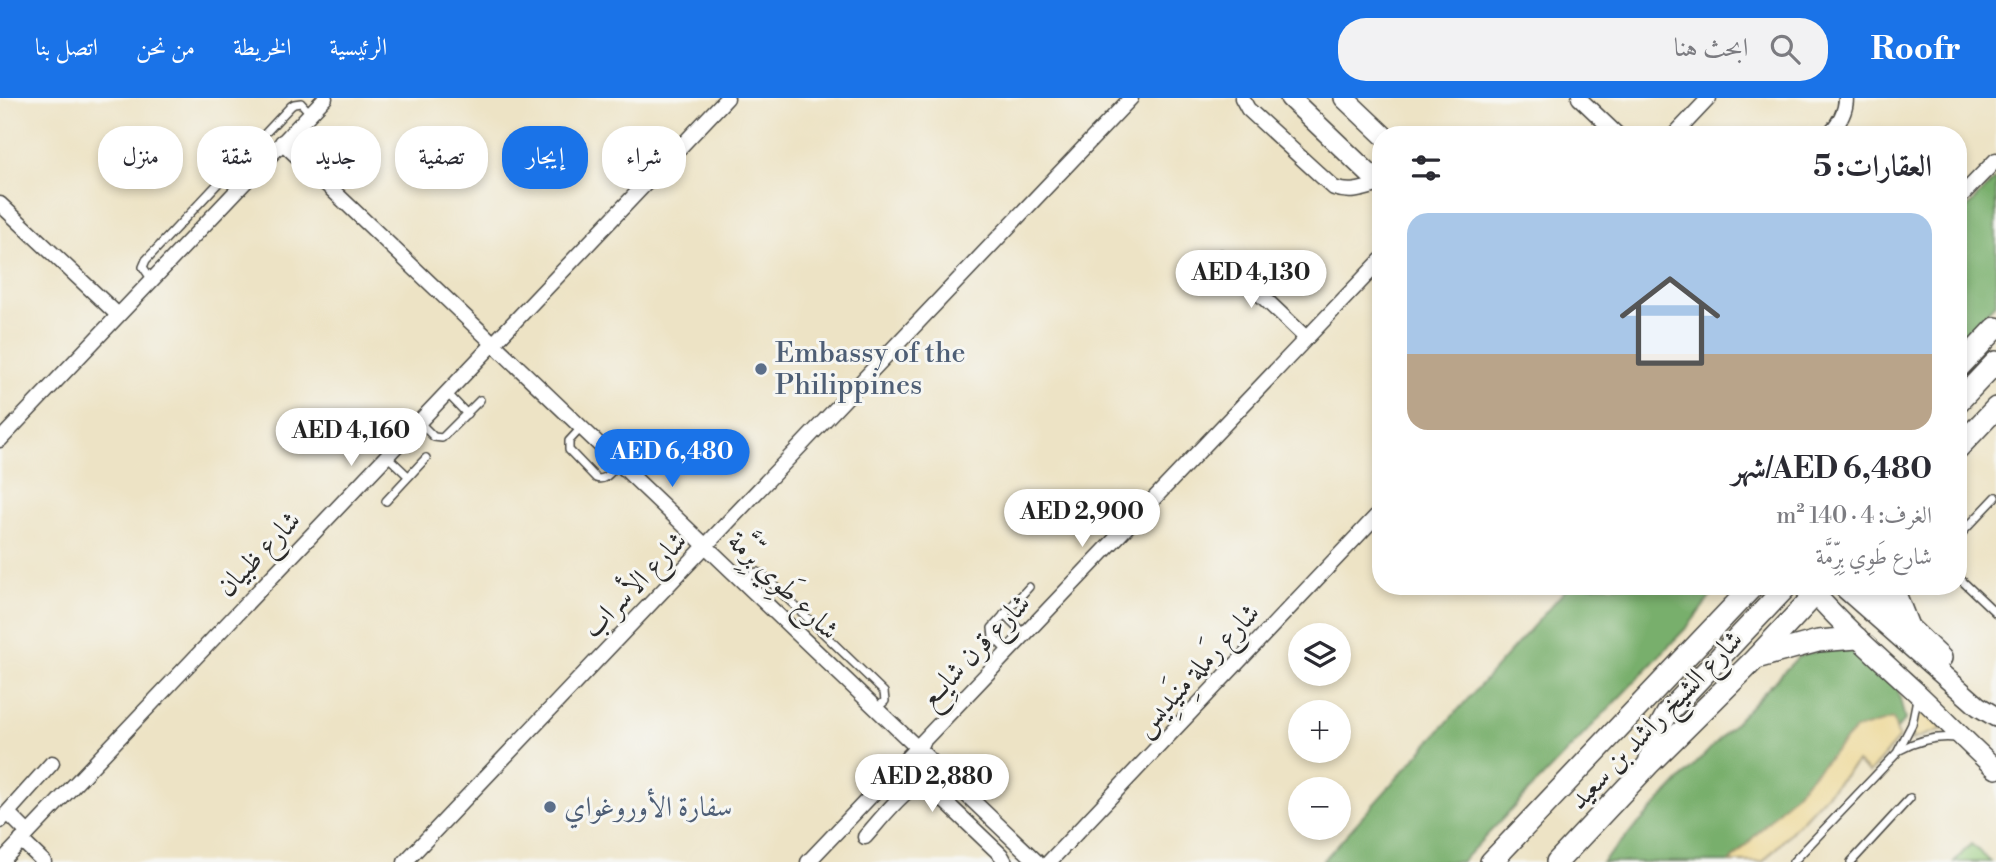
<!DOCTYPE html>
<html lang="ar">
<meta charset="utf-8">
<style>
body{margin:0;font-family:"Libre Bodoni",Amiri,serif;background:#f2f2f3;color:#2b2b33;direction:rtl;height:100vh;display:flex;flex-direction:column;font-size:26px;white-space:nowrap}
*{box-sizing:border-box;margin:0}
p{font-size:23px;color:#7c7c81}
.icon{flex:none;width:38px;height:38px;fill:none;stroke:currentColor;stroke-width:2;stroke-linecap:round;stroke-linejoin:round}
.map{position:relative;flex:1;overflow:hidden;direction:ltr}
.panel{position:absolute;left:1372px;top:28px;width:595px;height:469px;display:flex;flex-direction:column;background:#fff;border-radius:28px;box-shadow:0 4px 10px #0003;direction:rtl}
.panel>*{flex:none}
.top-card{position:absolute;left:21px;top:28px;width:665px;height:63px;direction:rtl;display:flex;gap:14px}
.buttons{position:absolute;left:1288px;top:525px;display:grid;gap:14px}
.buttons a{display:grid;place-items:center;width:63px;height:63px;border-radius:50%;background:#fff;box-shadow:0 4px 10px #0003;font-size:35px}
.price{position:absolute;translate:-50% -60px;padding:0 16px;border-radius:24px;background:#fff;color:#222;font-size:23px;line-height:46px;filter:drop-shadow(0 2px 4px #0008)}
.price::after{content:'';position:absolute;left:50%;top:42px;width:21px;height:16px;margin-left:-10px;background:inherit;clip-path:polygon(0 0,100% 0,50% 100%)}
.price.active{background:#1a73e8;color:#fff}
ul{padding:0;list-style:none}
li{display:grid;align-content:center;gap:14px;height:371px;padding:0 35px}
li span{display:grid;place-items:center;height:217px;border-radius:21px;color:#555}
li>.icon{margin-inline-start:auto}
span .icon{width:126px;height:126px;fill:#fffc;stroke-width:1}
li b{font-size:30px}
h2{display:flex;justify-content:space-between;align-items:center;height:84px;padding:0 35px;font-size:30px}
.pill{padding:0 24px;border-radius:28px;background:#fff;box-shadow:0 4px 10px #0003;font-size:24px;line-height:63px}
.pill.active{background:#1a73e8;color:#fff}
header{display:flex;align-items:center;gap:42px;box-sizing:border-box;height:98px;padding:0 35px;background:#1a73e8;color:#fff}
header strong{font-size:33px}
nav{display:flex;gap:38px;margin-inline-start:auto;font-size:24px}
.search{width:490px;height:63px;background:#f2f2f3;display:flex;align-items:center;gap:18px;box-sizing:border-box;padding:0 24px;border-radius:28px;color:#7c7c81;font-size:26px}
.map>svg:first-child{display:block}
.green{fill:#96cb7c;stroke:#607b54;stroke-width:2}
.forest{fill:#78af6c;stroke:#526d4c;stroke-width:2}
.sand{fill:#eeda9e;stroke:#8c8264;stroke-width:2}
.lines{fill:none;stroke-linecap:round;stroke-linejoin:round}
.service-casing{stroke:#484742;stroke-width:10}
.minor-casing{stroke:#484742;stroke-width:17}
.secondary-casing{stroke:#484742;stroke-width:22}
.primary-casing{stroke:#484742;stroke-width:24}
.service{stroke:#fff;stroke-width:7}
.minor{stroke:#fff;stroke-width:14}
.secondary{stroke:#fff;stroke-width:19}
.primary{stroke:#fff;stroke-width:21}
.service-dot{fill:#5c6f8a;stroke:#f6f6f2;stroke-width:2.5}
.labels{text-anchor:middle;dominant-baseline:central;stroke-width:6;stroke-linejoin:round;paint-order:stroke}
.service-label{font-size:28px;fill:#4e5e75;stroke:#f6f6f2;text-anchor:start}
.street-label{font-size:28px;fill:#2b2b2b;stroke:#f6f6f2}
</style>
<header>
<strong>Roofr</strong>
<div class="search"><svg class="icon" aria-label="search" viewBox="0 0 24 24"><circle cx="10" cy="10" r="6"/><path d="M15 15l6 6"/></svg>ابحث هنا</div>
<nav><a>الرئيسية</a><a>الخريطة</a><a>من نحن</a><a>اتصل بنا</a></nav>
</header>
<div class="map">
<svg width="1996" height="764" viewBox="0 0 1996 764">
<rect width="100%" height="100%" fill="#f6f6f2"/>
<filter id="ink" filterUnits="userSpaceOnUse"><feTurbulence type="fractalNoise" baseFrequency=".0143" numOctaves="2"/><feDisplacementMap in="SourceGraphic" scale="14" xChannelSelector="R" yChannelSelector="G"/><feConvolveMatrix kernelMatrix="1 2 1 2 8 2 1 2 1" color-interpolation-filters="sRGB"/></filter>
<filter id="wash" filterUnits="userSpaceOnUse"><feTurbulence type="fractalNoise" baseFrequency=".00686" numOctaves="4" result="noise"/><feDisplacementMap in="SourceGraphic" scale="28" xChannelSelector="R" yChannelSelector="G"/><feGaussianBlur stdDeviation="1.57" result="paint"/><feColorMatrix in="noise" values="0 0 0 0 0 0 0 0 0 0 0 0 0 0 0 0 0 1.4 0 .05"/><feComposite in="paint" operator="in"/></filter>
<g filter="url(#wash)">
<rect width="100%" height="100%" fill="#ede3c5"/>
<polygon class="green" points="1971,746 1991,764 1954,764"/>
<g class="forest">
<polygon points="1996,80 1996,205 1958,244 1958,119"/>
<polygon points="1569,488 1716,488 1715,493 1689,527 1461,764 1322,764"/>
<polygon points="1833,548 1862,555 1898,592 1905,622 1896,632 1893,622 1855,632 1730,764 1602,764 1798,559"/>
</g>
<g class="sand">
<polygon points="1918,607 1943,631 1911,642"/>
<polygon points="1893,621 1899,640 1869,675 1857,664 1763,764 1730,764 1855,632"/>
</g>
</g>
<g filter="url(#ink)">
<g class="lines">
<defs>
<g id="service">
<polyline points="152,182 143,169 146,162 291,8 294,6 301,5 310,15"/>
<polyline points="447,295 467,316"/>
<polyline points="419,324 434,339 442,340 480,302"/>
<path d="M581 330 569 343V352L596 380C606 384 612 372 619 365"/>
<polyline points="387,358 408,378"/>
<polyline points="386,403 426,360"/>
<polyline points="1958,439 1996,399"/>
<polyline points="1958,479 1996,515"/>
<polyline points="743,484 753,475 758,474 763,477 884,594 885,603 877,610"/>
<polyline points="1004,516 1025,537"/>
<polyline points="1008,554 993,539 992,530 1029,489"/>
<path d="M1900 652C1918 642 1935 638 1956 640"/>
<polyline points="1793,764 1897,655 1912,626 1917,601"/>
<polyline points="1851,764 1910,700"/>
</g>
<g id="minor">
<path d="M1242 0 1248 11 1334 90C1351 96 1363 91 1380 86"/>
<polyline points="1579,0 1618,37"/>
<polyline points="1674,37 1709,0"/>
<path d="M1828 37C1839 26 1846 15 1846 0"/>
<polyline points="282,44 1037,764"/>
<polyline points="1958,101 1996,62"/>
<polyline points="0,106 118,217"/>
<polyline points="1221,159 1306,240"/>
<polyline points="0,342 325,0"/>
<polyline points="8,715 28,735"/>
<polyline points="0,723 52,665"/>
<path d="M865 739C875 728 901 695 913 690 920 686 927 689 934 693L1001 757 1005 764"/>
<polyline points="21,742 44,764"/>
<polyline points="1,764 727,0"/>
<polyline points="405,764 1131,0"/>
<polyline points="808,764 1381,162"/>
<polyline points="1049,764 1381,413"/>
</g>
<g id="secondary">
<polyline points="1290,0 1381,87"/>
<polyline points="1344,0 1383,37"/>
<path d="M1808 488C1841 526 1878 559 1915 593 1943 619 1968 646 1996 671"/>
<polyline points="1842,488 1978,608 1996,619"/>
<polyline points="1866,488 1942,560"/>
</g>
<g id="primary">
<polyline points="1958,270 1996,230"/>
<polyline points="1958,304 1996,264"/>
<polyline points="1958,350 1996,310"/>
<polyline points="1892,488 1907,526"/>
<polyline points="1756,560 1818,543 1857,540"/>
<polyline points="1649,665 1657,634 1668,614 1787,488"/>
<polyline points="1491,764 1753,488"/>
<polyline points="1557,764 1648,667 1756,560 1823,488"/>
</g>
</defs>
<use href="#service" class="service-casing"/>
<use href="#minor" class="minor-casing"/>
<use href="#secondary" class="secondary-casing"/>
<use href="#primary" class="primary-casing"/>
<use href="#service" class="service"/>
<use href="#minor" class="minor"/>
<use href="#secondary" class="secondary"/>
<use href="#primary" class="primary"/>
</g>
</g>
<g class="service-dot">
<circle cx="761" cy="271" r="7"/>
<circle cx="550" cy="709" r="7"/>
</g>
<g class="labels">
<g class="service-label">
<text x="775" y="255">Embassy of the<tspan x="775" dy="32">Philippines</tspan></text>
<text x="564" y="709">سفارة الأوروغواي</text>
</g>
<g class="street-label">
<text transform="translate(259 456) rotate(-46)">شارع ظبيان</text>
<text transform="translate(635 487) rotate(-46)">شارع الأسراب</text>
<text transform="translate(783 488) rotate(44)">شارع طَوِي بِرِّمَّة</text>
<text transform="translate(975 553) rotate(-46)">شارع قرن شايِع</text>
<text transform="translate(1197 572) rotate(-47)">شارع رَملة مِنَيدِيس</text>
<text transform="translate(1656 622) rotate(-46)">شارع الشيخ راشد بن سعيد</text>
</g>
</g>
</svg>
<div class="buttons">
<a><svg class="icon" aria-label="layers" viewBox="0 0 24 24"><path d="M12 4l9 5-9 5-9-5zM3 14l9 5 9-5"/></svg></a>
<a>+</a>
<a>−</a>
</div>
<b class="price" style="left:1251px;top:212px">AED 4,130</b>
<b class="price" style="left:351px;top:370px">AED 4,160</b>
<b class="price active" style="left:672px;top:391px">AED 6,480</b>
<b class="price" style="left:1082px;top:451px">AED 2,900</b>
<b class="price" style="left:932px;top:716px">AED 2,880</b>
<div class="top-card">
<a class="pill">شراء</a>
<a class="pill active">إيجار</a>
<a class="pill">تصفية</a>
<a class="pill">جديد</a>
<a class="pill">شقة</a>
<a class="pill">منزل</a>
</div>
<section class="panel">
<h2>العقارات: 5<svg class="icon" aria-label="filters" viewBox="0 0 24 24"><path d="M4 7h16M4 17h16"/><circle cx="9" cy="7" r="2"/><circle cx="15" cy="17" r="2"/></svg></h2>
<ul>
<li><span style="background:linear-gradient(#a9c7e8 65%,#b9a48a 0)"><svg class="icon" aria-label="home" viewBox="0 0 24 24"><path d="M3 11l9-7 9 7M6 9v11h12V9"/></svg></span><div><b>AED 6,480/شهر</b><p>الغرف: 4 · 140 m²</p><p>شارع طَوِي بِرِّمَّة</p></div></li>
</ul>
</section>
</div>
